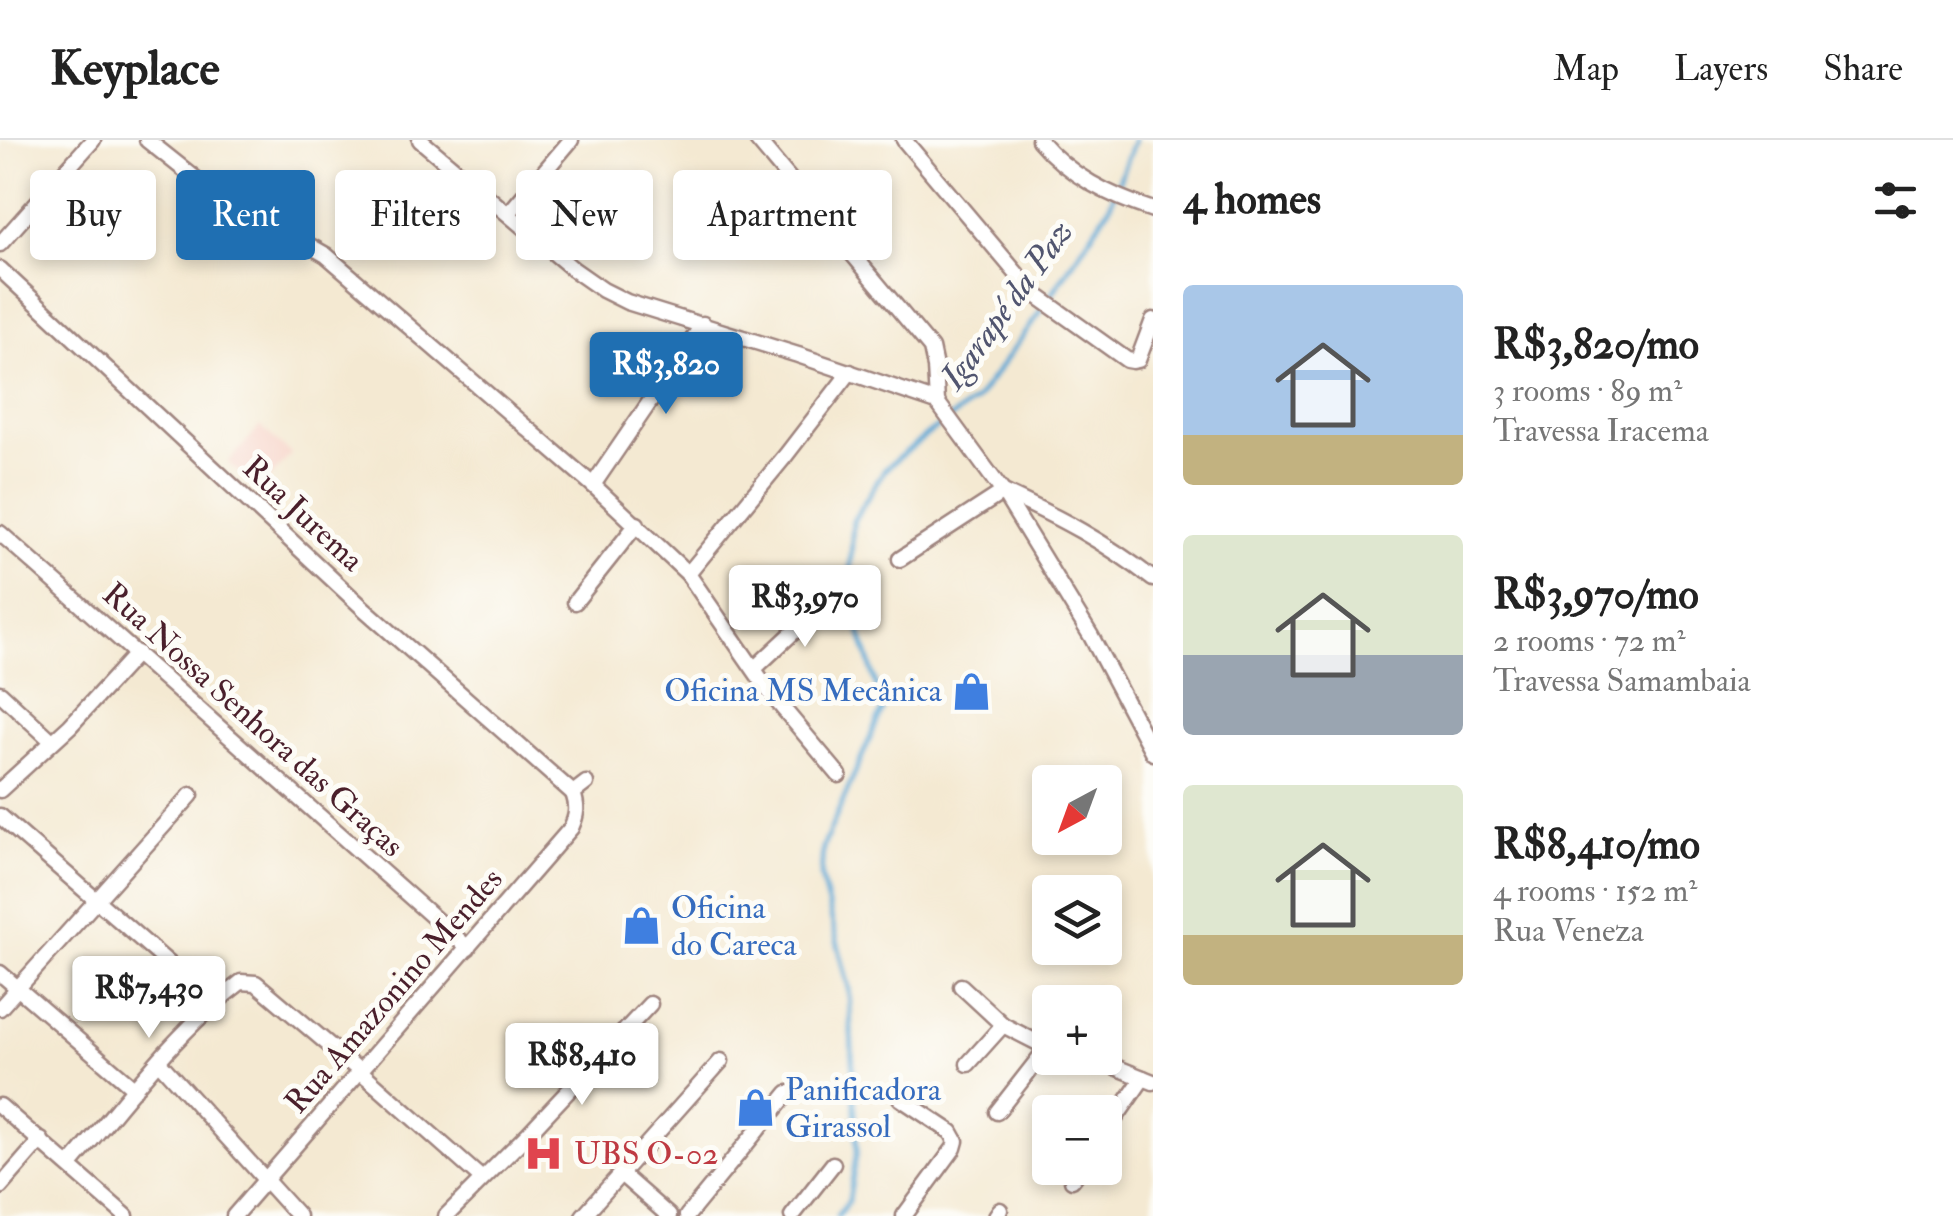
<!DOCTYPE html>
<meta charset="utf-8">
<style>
body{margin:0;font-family:"IM FELL Double Pica",serif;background:#f6f6f6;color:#222;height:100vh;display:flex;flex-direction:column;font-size:38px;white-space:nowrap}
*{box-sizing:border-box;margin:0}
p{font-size:32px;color:#767676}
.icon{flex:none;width:55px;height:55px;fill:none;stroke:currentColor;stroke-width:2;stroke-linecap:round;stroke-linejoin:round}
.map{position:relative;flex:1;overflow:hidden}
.details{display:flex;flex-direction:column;background:#fff;width:800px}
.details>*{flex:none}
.banner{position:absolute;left:30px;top:30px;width:950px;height:90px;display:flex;gap:20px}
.needle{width:65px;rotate:221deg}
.buttons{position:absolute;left:1032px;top:625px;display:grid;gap:20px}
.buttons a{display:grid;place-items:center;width:90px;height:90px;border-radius:10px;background:#fff;box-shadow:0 5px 15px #0003;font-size:50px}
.price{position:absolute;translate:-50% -85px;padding:0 22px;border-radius:10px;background:#fff;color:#222;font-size:32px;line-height:65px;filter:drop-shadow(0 2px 5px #0008)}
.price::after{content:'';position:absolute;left:50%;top:60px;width:30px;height:22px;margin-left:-15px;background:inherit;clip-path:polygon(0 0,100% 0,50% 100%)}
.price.selected{background:#1f6fb2;color:#fff}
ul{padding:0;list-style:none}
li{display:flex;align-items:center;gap:30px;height:250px;padding:0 30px}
li span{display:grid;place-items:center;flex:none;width:280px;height:200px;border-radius:10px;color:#555}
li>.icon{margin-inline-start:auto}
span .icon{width:120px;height:120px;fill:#fffc;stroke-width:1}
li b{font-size:42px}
h2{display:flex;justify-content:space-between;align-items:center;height:120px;padding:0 30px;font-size:42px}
.tag{padding:0 35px;border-radius:10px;background:#fff;box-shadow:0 5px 15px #0003;font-size:35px;line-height:90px}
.tag.selected{background:#1f6fb2;color:#fff}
header{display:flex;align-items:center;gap:60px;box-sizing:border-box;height:140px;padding:0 50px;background:#fff;border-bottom:2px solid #e0e0e0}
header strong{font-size:48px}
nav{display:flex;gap:55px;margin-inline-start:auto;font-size:35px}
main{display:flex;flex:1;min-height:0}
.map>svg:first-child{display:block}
.built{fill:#f7d1c6}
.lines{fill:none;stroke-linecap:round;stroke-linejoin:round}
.stream{stroke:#5ca7d4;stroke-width:5}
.street-casing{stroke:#9f847e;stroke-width:19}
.street{stroke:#fff;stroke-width:14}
.labels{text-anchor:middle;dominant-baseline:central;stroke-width:10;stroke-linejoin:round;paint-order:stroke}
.street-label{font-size:32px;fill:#4a1f2b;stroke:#fdfcf7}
.shop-label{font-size:32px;fill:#366cbe;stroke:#fdfcf7;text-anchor:start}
.health-label{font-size:32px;fill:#be3a42;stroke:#fdfcf7;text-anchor:start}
.water-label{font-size:35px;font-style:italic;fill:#51556f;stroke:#fdfcf7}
</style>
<header>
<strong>Keyplace</strong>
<nav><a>Map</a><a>Layers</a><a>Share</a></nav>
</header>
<main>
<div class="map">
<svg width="1153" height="1076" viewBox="0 0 1153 1076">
<rect width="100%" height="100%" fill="#fdfcf7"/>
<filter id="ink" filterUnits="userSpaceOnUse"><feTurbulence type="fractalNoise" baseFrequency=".01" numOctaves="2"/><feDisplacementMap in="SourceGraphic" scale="20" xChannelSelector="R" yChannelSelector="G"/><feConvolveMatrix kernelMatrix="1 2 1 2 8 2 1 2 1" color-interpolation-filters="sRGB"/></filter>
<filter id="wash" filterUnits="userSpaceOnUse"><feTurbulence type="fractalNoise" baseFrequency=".0048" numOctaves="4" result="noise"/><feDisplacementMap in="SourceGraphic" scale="40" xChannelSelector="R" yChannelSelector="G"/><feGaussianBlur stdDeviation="2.25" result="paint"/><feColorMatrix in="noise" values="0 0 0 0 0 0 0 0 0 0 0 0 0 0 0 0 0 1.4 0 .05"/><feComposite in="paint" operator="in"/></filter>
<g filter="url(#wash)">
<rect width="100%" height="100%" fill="#f4e9d2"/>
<polygon class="built" points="260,286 291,314 260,350 228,323"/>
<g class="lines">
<polyline class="stream" points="837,1076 849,1060 857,1010 849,848 821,737 823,707 883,568 849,454 853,381 885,329 929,293 976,260 1036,178 1109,68 1134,0"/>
</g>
</g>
<g filter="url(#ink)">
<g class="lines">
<defs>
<g id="street">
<polyline points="147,0 230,66 272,92 305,103 326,115 593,345 688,434 771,554 839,635"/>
<polyline points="420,0 573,129 603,150 627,162 798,215 937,262 1003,352 1091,496 1153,613"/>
<polyline points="757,0 931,208 935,227 937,262"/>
<polyline points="904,0 1033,153 1127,220 1133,221 1138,220 1153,180"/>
<path d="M1039 0C1069 36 1110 56 1153 70"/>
<polyline points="509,73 571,0"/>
<polyline points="0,104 93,0"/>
<polyline points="0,129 362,467 573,653"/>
<polyline points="593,345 703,184"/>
<path d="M1004 352C1060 378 1104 401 1153 439"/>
<polyline points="0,393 468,808"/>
<polyline points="900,419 1003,352"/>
<polyline points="688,434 786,315 850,232"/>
<polyline points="575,462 637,384"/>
<polyline points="755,528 829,459"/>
<polyline points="0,553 52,601"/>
<polyline points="0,650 70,586 137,513"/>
<polyline points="573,653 586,643"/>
<polyline points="0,676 214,863"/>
<polyline points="0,833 135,949"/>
<polyline points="961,846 1003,885 1050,909"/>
<polyline points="0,868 191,655"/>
<polyline points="1084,918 1108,924 1153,942"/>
<polyline points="159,922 298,1076"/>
<polyline points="968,924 1003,885"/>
<polyline points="900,958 951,992 956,1001 954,1008 904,1076"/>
<polyline points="0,966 126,1076"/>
<polyline points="997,972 1047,908"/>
<polyline points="1105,993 1143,938"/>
<path d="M70 1025C124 963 175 892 241 842L256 843 361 932 482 1039"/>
<polyline points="621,1034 669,1076"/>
<polyline points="1072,1040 1081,1028"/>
<polyline points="0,1047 41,1000"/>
<path d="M234 1076 571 688C577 675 578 667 573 653"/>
<polyline points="446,1076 527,995 650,864"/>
<polyline points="583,1076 721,921"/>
<polyline points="687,1076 788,953"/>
<polyline points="792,1076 833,1024"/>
<polyline points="996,1076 1000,1070"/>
</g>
</defs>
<use href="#street" class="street-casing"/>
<use href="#street" class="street"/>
</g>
</g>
<defs>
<symbol id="shop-bare" viewBox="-9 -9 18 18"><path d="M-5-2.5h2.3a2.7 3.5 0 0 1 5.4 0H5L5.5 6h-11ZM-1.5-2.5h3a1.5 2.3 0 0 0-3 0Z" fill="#3f7fe0" stroke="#fdfcf7" stroke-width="2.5" paint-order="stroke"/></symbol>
<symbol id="hospital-bare" viewBox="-9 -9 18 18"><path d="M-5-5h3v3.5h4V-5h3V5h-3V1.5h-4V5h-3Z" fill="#e0444e" stroke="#fdfcf7" stroke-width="2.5" paint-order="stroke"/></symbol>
</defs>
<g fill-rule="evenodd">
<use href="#shop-bare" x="944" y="524" width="55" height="55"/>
<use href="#shop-bare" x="614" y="758" width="55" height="55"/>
<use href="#shop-bare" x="728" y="940" width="55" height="55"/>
<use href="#hospital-bare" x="516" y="986" width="55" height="55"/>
</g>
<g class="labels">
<g class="street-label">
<text transform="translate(303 374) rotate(43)">Rua Jurema</text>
<text transform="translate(253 580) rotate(42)">Rua Nossa Senhora das Graças</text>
<text transform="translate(394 851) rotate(-49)">Rua Amazonino Mendes</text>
</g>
<g class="shop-label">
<text x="942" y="551" text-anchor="end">Oficina MS Mecânica</text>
<text x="671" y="768">Oficina<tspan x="671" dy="37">do Careca</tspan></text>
<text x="785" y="950">Panificadora<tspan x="785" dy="37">Girassol</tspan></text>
</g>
<g class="health-label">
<text x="574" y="1014">UBS O-02</text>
</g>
<g class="water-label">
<text transform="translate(1007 165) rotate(-54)">Igarapé da Paz</text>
</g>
</g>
</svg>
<div class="buttons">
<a><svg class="needle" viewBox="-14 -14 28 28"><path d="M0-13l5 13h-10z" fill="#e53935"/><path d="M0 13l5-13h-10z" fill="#767676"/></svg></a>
<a><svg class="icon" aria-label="layers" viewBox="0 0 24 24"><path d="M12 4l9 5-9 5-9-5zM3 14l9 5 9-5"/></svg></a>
<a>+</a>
<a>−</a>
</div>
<b class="price selected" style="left:666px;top:277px">R$3,820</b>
<b class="price" style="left:805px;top:510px">R$3,970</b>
<b class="price" style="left:149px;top:901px">R$7,430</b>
<b class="price" style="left:582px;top:968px">R$8,410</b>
<div class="banner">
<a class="tag">Buy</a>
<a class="tag selected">Rent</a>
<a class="tag">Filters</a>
<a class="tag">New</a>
<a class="tag">Apartment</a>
</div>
</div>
<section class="details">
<h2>4 homes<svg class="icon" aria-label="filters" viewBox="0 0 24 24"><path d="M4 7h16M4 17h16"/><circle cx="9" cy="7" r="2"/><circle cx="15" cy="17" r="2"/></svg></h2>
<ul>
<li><span style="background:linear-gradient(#a9c7e8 75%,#c2b280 0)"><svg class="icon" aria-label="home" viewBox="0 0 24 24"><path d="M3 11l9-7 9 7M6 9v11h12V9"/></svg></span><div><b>R$3,820/mo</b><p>3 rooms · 89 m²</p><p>Travessa Iracema</p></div></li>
<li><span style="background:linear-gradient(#dfe7d0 60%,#9aa5b1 0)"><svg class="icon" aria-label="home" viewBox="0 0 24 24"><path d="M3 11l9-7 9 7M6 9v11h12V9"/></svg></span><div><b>R$3,970/mo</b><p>2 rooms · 72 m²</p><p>Travessa Samambaia</p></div></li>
<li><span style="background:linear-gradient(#dfe7d0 75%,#c2b280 0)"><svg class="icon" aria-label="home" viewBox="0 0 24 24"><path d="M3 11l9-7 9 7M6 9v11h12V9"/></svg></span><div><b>R$8,410/mo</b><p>4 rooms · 152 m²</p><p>Rua Veneza</p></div></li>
</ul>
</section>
</main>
